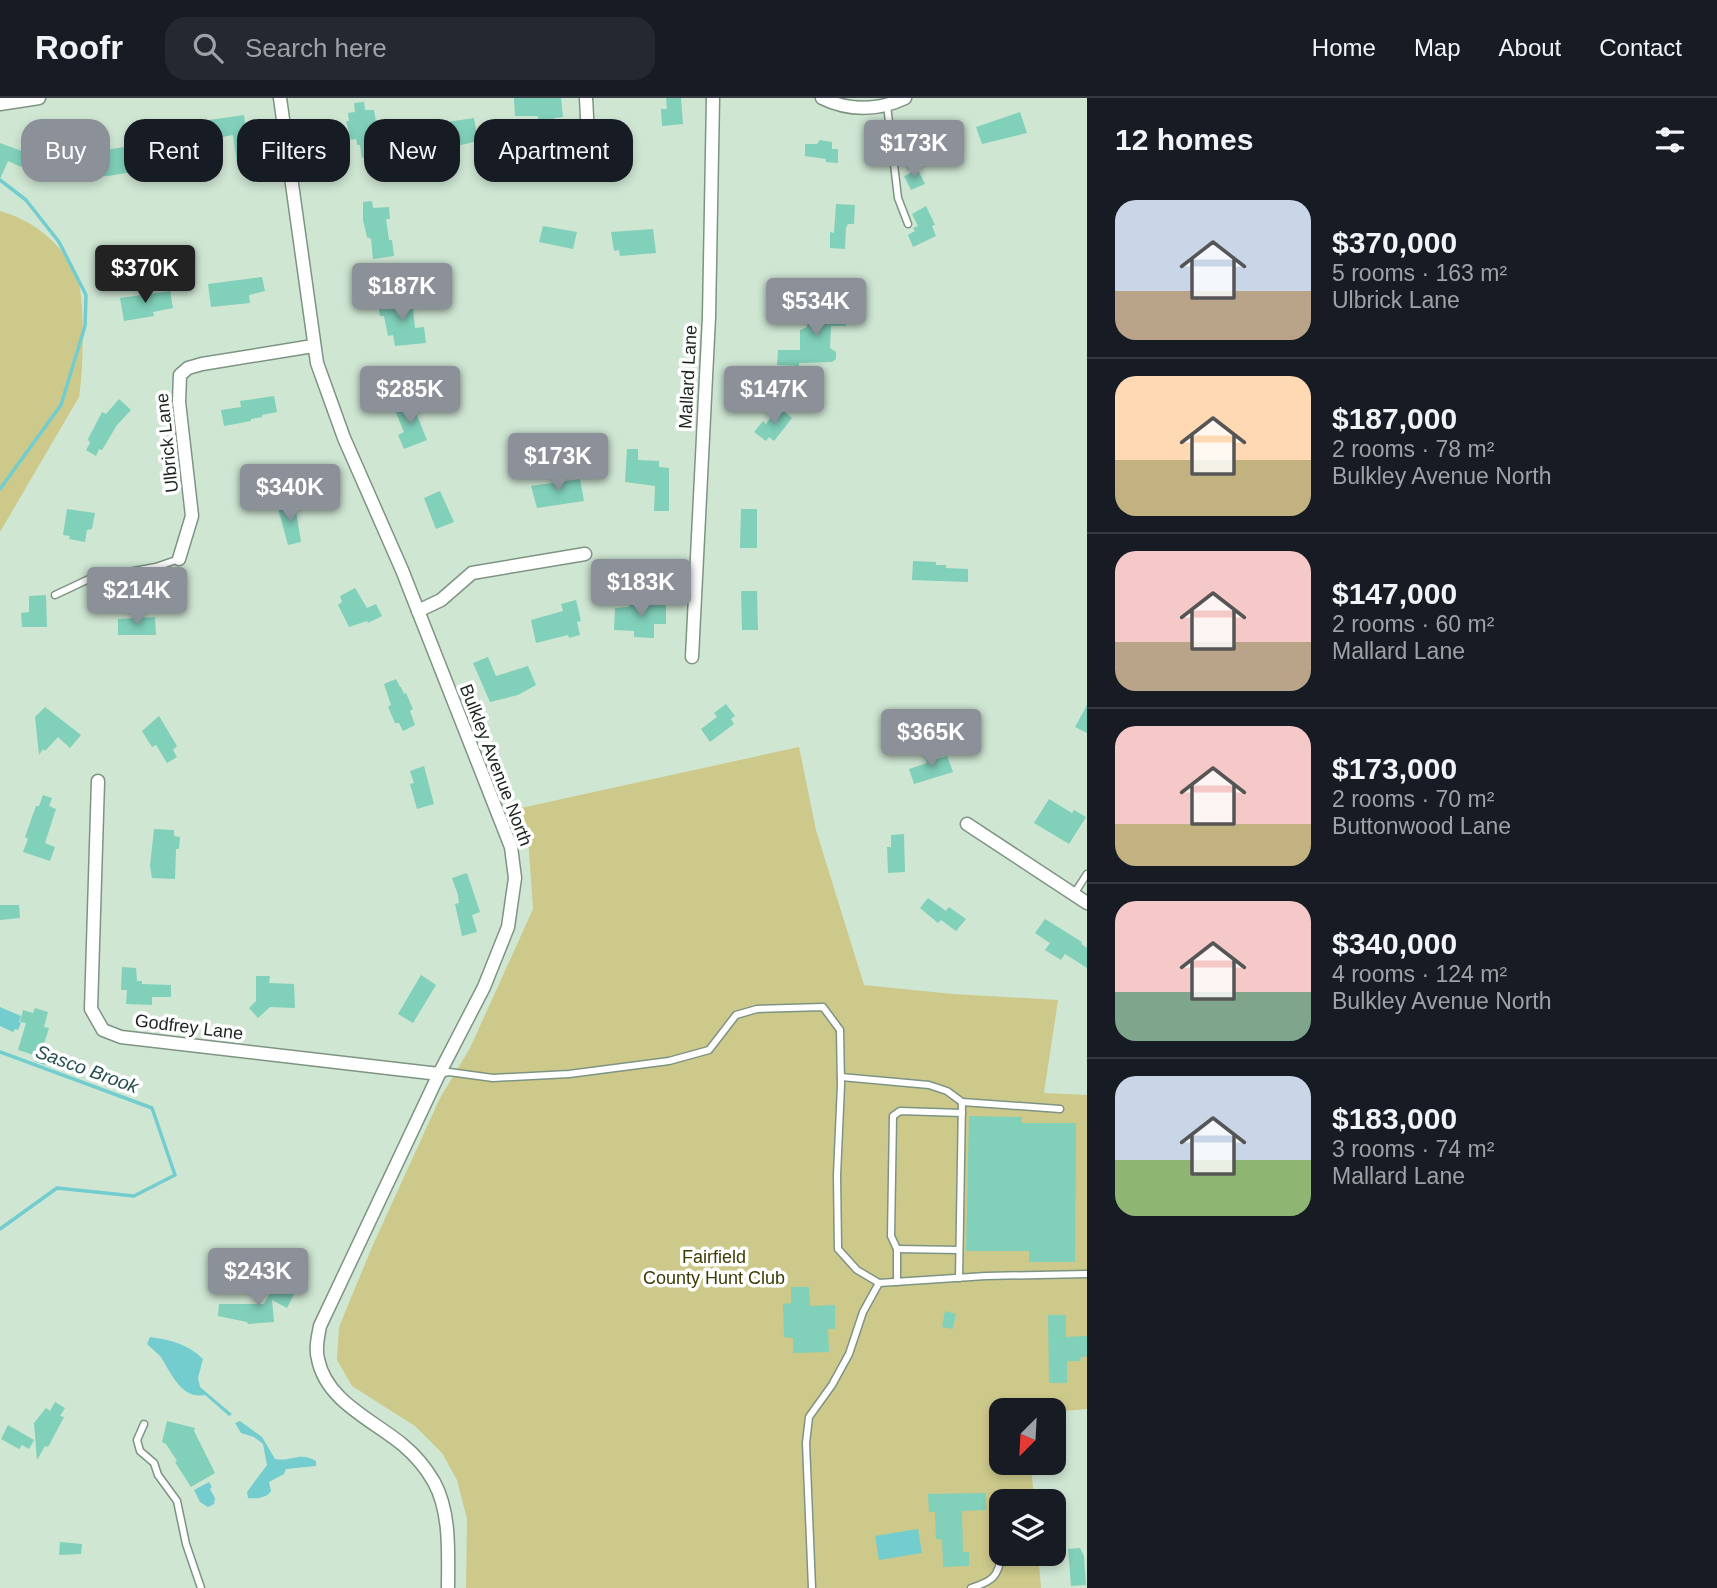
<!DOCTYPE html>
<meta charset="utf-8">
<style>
body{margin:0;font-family:Arial,sans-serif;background:#242831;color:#f1f3f6;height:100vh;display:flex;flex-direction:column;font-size:26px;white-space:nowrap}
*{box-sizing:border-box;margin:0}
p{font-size:23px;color:#9ea1a6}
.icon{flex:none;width:38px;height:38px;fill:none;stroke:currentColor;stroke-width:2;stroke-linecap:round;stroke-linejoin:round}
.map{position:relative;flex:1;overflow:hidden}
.sheet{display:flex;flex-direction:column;background:#171b24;width:630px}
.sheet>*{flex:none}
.guide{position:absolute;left:21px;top:21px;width:665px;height:63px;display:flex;gap:14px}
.needle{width:46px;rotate:204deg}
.buttons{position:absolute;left:989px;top:1300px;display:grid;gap:14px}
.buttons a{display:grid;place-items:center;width:77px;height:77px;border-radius:14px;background:#171b24;box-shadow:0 4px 10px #0003;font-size:35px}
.price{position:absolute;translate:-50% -60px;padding:0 16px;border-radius:7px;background:#8c9099;color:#fff;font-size:23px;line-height:46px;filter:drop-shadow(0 2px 4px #0008)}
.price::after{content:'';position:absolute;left:50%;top:42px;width:21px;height:16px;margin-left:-10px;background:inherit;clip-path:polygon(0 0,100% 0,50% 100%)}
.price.active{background:#222;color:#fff}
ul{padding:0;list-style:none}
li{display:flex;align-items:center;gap:21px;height:175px;padding:0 28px}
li+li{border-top:2px solid #363941}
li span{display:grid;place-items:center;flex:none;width:196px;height:140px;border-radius:21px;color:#555}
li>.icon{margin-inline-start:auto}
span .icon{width:84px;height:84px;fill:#fffc;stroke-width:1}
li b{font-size:30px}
h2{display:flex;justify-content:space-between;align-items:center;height:84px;padding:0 28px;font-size:30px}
.pill{padding:0 24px;border-radius:21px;background:#171b24;box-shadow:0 4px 10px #0003;font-size:24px;line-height:63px}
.pill.active{background:#8c9099;color:#fff}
header{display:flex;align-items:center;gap:42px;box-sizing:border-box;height:98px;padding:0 35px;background:#171b24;border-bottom:2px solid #363941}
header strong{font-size:33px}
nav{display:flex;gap:38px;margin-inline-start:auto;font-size:24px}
.search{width:490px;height:63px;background:#242831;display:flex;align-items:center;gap:18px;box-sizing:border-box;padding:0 24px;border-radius:21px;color:#9ea1a6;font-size:26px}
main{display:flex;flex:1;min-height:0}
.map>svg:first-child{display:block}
.green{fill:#cdc98b}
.water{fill:#73cdce}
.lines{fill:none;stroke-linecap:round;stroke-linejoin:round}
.stream{stroke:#73cdce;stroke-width:3.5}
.building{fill:#80d0ba}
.service-casing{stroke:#7e9483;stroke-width:9}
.minor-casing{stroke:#7e9483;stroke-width:15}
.service{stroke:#fff;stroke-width:6}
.minor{stroke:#fff;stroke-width:12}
.labels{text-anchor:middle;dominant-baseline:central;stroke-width:7;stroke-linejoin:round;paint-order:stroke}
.street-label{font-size:18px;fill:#1c241e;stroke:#fff}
.park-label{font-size:18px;fill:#3e3a04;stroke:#fff}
.water-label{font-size:19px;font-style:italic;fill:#264f50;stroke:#fff}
</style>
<header>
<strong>Roofr</strong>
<div class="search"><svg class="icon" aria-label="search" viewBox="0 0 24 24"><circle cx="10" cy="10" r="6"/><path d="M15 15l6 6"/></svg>Search here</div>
<nav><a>Home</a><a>Map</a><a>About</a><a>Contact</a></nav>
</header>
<main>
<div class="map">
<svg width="1087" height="1490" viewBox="0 0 1087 1490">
<rect width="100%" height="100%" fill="#cfe6d3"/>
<g class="green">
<path d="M0 113C33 122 61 145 76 176 86 198 83 274 79 299L0 434Z"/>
<polygon points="799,649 816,732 864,887 953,896 1058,902 1044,995 1087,997 1087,1311 1054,1314 1001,1312 1001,1365 1031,1365 1034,1403 1001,1404 1001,1456 1038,1456 1041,1490 466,1490 467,1421 457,1382 442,1355 415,1328 352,1288 337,1262 339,1229 372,1149 440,1000 470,950 533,811 528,739 521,710"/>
</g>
<g class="water">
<polygon points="0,909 21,918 19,924 21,925 18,932 15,931 13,934 0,928"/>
<path d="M150 1239C171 1242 188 1246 203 1261L198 1280 200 1289 232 1316 229 1318 205 1297C181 1302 171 1274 160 1258 156 1254 151 1250 147 1246Z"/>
<path d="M240 1323 262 1339 275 1361C291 1364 300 1353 316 1363V1368L286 1371 284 1376 269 1384 271 1393C267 1400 256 1401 248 1400L247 1394 267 1367 263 1346 254 1339 241 1335 235 1325Z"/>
<polygon points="209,1384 212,1389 210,1391 215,1400 214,1406 208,1409 200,1404 194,1392"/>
<polygon points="918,1431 922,1455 879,1462 875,1438"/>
</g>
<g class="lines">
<g class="stream">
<polyline points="0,82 26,102 59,144 86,197 85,228 61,307 0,391"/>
<polyline points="0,954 152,1010 175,1077 134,1098 57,1090 0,1131"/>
</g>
</g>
<g class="building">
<polygon points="514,0 561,0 563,19 554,20 554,30 538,31 538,18 515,18"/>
<polygon points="666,0 681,0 683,26 662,28 661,11 667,11"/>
<polygon points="364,4 365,12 374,12 376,24 373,24 378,58 362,60 360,47 357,47 356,41 351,42 346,23 349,23 348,15 355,14 354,5"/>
<polygon points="1020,14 1027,35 982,46 976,29"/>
<polygon points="244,17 250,65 237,66 233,37 211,41 214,61 193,64 188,25"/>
<polygon points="474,20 478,43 439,52 436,30 445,29 447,24"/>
<polygon points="917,39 919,42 924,40 927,47 935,44 941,55 908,72 901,56 904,55 900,47"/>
<polygon points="820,42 832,44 832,51 838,51 838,65 826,64 826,61 805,58 805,46 817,46"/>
<polygon points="0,45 27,55 21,69 8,63 0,81"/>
<polygon points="130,48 131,51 140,50 144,72 108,78 83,79 81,68 89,66 87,55"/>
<polygon points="918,72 925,86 911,92 904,78"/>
<polygon points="372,103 373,110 389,109 390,121 386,121 389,142 392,142 394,158 373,161 371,141 367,139 363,122 363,104"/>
<polygon points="836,106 855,107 854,126 848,126 846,130 845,151 830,150 830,134 834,135"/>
<polygon points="926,108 935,127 932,128 936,138 913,149 908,137 915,133 913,130 918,128 912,116"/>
<polygon points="543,128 577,134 573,151 539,144"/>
<polygon points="653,131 656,155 620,158 619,152 614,153 611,134"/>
<polygon points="262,179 265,193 249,197 250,205 211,209 208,186"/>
<polygon points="170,193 173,210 153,214 154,218 124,223 120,200"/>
<polygon points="412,201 415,230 424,229 426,245 395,248 393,237 388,238 384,218 380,218 378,205"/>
<polygon points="821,207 840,207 840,213 846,213 846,228 831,228 830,250 836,254 836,261 832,264 799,265 799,268 777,267 778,252 800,252 800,232 807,229 808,219 813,219 814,209"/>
<polygon points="274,298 277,314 262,317 262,319 251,321 251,323 224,328 221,312 241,309 240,303"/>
<polygon points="119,301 131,312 117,327 102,352 99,351 96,358 86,352 90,345 88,341 102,314 106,316"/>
<polygon points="411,303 427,342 404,351 398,337 404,334 394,310"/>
<polygon points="779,309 792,320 774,343 769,339 766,343 754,334 763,323 766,326"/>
<polygon points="627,351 638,351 638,362 659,363 659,369 669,370 669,413 654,413 655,388 625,384"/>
<polygon points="580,381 584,403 537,410 531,388"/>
<polygon points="440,393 454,424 436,431 424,400"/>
<polygon points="295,407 301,444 288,447 278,410"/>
<polygon points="67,411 95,415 92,431 87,432 85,444 69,441 70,438 63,437"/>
<polygon points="741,411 757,411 757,450 740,450"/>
<polygon points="913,463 936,464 936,467 946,467 946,470 968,471 968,484 912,482"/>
<polygon points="355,490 367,510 376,506 382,518 368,525 367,523 349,529 338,507 342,504 340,498"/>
<polygon points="741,493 757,493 758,532 742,532"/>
<polygon points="46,497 47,529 22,529 21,515 29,514 29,498"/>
<polygon points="576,502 581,523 577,524 580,537 569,540 568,537 536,545 531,522 563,513 561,506"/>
<polygon points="655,503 666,504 666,526 654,526 654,540 634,539 634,533 614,532 615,510 629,509 629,507 651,507 651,505"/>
<polygon points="155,519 156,537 118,537 118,521"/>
<polygon points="488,559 496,578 528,568 536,587 518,597 490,604 473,565"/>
<polygon points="396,581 400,589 401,589 404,596 406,595 413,611 410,613 415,627 403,633 399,625 395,625 388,609 391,607 384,586"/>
<polygon points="726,606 735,618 731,621 734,626 710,644 701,631 717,619 714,615"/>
<polygon points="1087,607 1087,635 1075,629"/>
<polygon points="45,609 81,637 70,650 58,639 45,653 43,651 39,657 35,619"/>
<polygon points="159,618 177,648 173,652 177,659 167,665 156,647 152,649 142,633"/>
<polygon points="934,653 937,661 947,658 953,674 914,686 909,671 927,665 924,657"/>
<polygon points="424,668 434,706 417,711 410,686 414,685 410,673"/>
<polygon points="43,697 52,700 49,708 56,711 45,745 55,749 50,763 23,754 28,741 25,739 36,708 39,708"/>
<polygon points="1049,701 1072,715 1074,712 1086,719 1069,746 1034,725"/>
<polygon points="154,731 174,732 174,738 180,739 179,751 176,751 175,781 152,780 150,768"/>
<polygon points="904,736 905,774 888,775 887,749 891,749 891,737"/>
<polygon points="467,775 480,814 472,817 477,834 462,838 455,806 459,805 458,797 452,780"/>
<polygon points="928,800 946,813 949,809 966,821 956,833 941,822 938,825 920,810"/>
<polygon points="0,807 19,807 20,820 0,822"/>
<polygon points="1045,821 1082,844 1081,846 1087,850 1087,870 1065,856 1061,862 1045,852 1050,845 1035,835"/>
<polygon points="122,869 136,870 137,883 142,883 142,886 171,887 171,899 152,899 152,907 126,906 127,892 121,892"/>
<polygon points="421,877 436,887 413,925 398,916"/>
<polygon points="256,878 270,878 269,885 294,886 295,910 270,909 258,920 249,910 256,903"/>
<polygon points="35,910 48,914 44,929 49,930 43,949 57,953 52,969 35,964 37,958 18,952 26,925 20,924 23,912 33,915"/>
<polygon points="969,1018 1022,1019 1022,1025 1076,1025 1075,1164 1029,1164 1029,1153 966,1153"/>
<polygon points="279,1185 295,1194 287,1210 272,1202 274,1224 248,1226 247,1224 218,1218 219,1206 264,1206 273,1190 276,1192"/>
<polygon points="791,1189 809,1189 810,1208 835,1207 835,1231 828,1231 829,1254 793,1255 793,1240 784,1239 783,1206 791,1205"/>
<polygon points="945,1213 956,1216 953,1231 942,1229"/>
<polygon points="1048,1217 1066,1217 1066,1239 1087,1238 1087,1258 1080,1260 1081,1263 1067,1263 1067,1285 1049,1285"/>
<polygon points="55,1304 65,1310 60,1318 64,1319 48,1349 45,1348 37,1362 34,1325 46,1310 50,1313"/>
<polygon points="167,1323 195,1330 194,1333 215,1375 191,1389 175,1364 177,1363 166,1346 162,1344"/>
<polygon points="8,1327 34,1342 29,1351 22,1347 19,1351 1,1341"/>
<polygon points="985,1395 986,1412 962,1413 963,1454 969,1454 969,1468 943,1469 942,1441 936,1441 935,1414 929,1414 928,1396"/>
<polygon points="60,1444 82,1446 81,1456 59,1457"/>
<polygon points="1080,1450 1084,1458 1086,1487 1071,1488 1068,1451"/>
</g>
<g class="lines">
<defs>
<g id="service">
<polyline points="887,7 898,100 908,126"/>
<polyline points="55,497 89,481 156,469 179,461"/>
<polyline points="1074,796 1087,776"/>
<polyline points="439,976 449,974 493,980 569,976 669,963 709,952 736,917 757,911 823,909 840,932 841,987 837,1077 838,1151 857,1172 879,1185 986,1178 1087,1176"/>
<polyline points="841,979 929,987 947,993 962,1004 1060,1011"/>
<polyline points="897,1151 959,1152"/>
<polyline points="959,1180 962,1004"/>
<polyline points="897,1184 897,1151 891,1138 893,1018 900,1013 962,1015"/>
<polyline points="144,1326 137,1342 140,1353 154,1365 158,1377 177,1403 186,1446 201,1490"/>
<polyline points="812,1490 806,1345 809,1319 832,1287 849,1256 863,1214 879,1185"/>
<path d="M971 1490C993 1483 998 1479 1002 1456"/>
</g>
<g id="minor">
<path d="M280 0 317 265 344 340 402 472 511 749 515 780 508 829 484 889 439 976 320 1228C318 1239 315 1250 318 1261 326 1303 373 1322 403 1347 415 1357 426 1370 434 1384 451 1415 448 1456 448 1490"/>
<polyline points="586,0 590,76"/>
<path d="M822 0C848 13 878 13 905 0"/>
<polyline points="0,6 39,0"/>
<polyline points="179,461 192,418 179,304 180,277 188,270 202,266 313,248"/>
<polyline points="418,513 441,502 472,475 585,456"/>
<polyline points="692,559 709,219 713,0"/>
<polyline points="98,683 91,911 103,932 121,939 439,976"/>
<polyline points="967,726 1087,805"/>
</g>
</defs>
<use href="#service" class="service-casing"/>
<use href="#minor" class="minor-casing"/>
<use href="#service" class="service"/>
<use href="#minor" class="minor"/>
</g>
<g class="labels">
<g class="street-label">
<text transform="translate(688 279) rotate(-87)">Mallard Lane</text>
<text transform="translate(167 345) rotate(-96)">Ulbrick Lane</text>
<text transform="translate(496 667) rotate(69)">Bulkley Avenue North</text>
<text transform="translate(189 929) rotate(7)">Godfrey Lane</text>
</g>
<g class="park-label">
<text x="714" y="1159">Fairfield<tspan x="714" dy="21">County Hunt Club</tspan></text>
</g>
<g class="water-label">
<text transform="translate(87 971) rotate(20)">Sasco Brook</text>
</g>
</g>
</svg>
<div class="buttons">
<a><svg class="needle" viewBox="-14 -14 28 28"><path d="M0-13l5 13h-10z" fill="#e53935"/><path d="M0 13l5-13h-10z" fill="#9ea1a6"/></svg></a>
<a><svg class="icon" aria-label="layers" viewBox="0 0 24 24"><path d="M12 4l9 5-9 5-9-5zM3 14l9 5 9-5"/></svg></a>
</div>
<b class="price" style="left:914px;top:82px">$173K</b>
<b class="price active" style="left:145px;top:207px">$370K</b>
<b class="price" style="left:402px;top:225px">$187K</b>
<b class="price" style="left:816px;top:240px">$534K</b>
<b class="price" style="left:410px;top:328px">$285K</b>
<b class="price" style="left:774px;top:328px">$147K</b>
<b class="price" style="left:558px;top:395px">$173K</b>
<b class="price" style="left:290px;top:426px">$340K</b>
<b class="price" style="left:641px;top:521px">$183K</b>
<b class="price" style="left:137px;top:529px">$214K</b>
<b class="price" style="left:931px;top:671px">$365K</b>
<b class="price" style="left:258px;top:1210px">$243K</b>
<div class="guide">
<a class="pill active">Buy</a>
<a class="pill">Rent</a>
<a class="pill">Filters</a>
<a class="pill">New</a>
<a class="pill">Apartment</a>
</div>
</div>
<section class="sheet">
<h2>12 homes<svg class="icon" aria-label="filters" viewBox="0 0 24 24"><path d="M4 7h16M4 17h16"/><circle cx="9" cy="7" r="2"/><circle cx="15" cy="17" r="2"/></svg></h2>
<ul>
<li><span style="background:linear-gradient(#c9d6e8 65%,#b9a48a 0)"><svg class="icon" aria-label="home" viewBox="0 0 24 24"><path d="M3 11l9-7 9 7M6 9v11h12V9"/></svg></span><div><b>$370,000</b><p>5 rooms · 163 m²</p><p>Ulbrick Lane</p></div></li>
<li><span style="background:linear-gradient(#ffd9b3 60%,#c2b280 0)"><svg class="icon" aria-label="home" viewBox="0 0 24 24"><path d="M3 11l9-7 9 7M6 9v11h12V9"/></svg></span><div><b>$187,000</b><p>2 rooms · 78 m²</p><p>Bulkley Avenue North</p></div></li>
<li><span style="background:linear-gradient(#f6c9c9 65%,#b9a48a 0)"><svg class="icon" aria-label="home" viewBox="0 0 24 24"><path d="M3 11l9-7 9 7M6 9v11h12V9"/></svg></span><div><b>$147,000</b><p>2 rooms · 60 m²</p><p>Mallard Lane</p></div></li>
<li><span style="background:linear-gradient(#f6c9c9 70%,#c2b280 0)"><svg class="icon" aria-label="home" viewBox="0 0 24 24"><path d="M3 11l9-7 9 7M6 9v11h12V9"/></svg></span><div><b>$173,000</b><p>2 rooms · 70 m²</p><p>Buttonwood Lane</p></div></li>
<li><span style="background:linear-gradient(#f6c9c9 65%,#7fa58c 0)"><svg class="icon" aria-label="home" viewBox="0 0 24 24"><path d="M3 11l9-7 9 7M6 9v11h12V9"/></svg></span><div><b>$340,000</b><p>4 rooms · 124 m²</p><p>Bulkley Avenue North</p></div></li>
<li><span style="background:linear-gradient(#c9d6e8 60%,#8fb573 0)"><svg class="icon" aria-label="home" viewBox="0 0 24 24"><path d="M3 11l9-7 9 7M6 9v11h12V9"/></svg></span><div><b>$183,000</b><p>3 rooms · 74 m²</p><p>Mallard Lane</p></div></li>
</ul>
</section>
</main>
